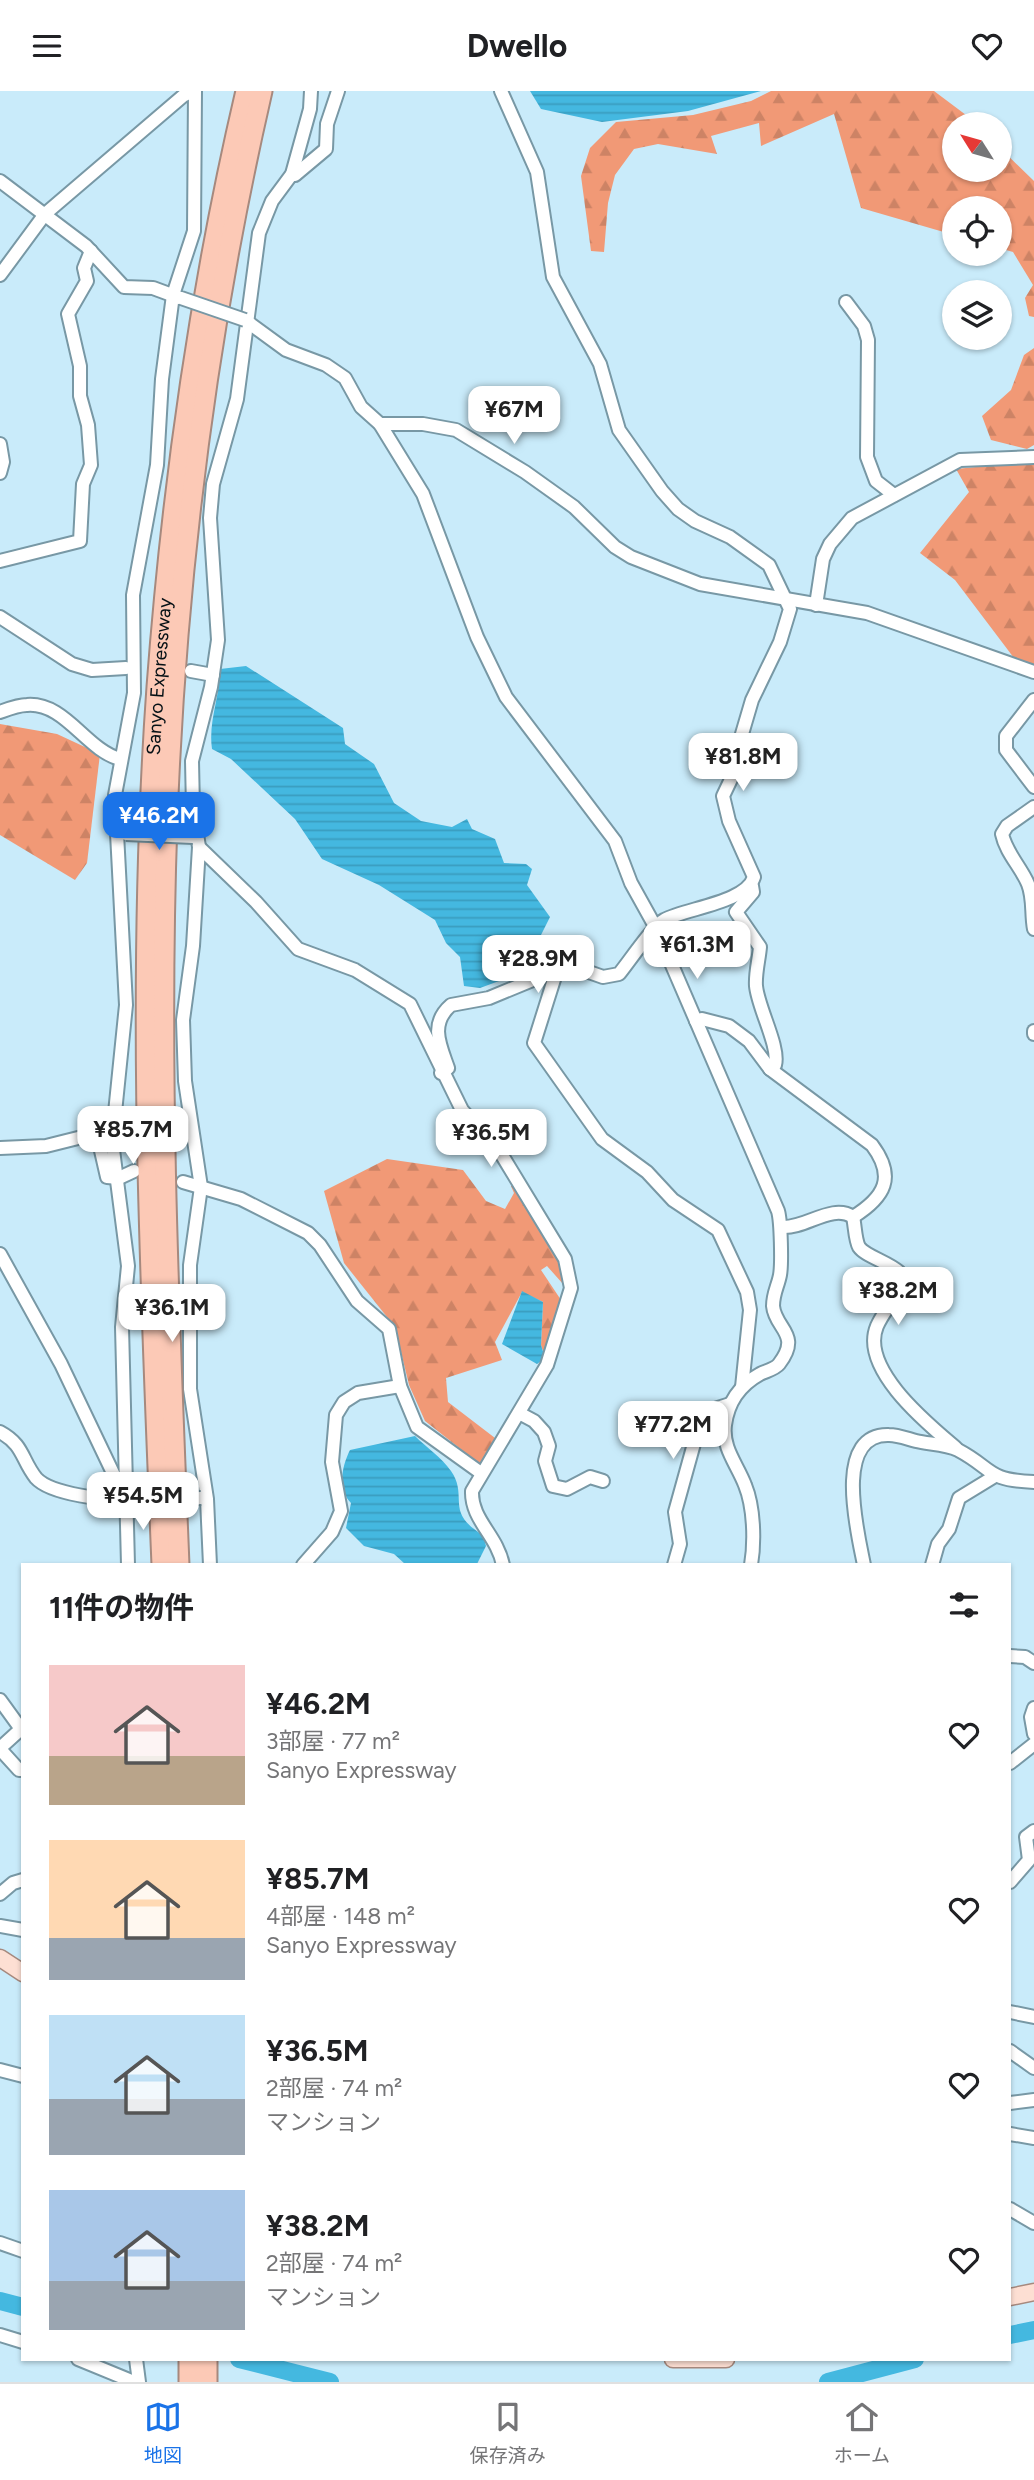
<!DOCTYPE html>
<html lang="ja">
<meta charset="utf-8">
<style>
body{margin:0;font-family:Figtree,"Noto Sans JP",sans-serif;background:#f2f2f2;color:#202124;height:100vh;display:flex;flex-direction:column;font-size:26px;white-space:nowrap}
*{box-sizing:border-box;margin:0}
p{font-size:23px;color:#757577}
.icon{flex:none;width:38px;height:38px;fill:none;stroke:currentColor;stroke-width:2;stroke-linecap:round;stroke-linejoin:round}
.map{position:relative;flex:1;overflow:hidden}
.details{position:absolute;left:21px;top:1472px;width:990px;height:798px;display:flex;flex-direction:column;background:#fff;border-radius:0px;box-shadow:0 2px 5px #0004}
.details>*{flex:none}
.needle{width:46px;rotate:307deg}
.buttons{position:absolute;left:942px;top:21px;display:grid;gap:14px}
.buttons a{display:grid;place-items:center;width:70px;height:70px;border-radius:50%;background:#fff;box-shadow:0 2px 5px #0004;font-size:35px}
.price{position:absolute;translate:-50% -60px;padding:0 16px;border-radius:14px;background:#fff;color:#222;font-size:23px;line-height:46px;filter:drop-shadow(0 2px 4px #0008)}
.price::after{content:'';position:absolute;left:50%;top:42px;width:21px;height:16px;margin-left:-10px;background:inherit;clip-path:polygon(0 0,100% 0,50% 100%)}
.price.selected{background:#1a73e8;color:#fff}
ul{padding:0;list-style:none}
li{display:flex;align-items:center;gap:21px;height:175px;padding:0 28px}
li span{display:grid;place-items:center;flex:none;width:196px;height:140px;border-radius:0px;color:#555}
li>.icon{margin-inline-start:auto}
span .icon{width:84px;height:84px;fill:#fffc;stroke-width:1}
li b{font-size:30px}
h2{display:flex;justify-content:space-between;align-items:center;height:84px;padding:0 28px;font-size:30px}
header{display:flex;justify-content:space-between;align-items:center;height:91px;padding:0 28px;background:#fff;font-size:32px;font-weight:700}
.tab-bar{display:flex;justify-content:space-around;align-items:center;height:98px;border-top:2px solid #e0e0e0;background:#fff;font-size:19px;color:#757577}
.tab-bar a{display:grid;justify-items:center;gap:4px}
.tab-bar .selected{color:#1a73e8}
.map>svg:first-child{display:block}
.forest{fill:url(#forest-firs)}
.water{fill:url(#water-rules)}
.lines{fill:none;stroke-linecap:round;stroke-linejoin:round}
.river{stroke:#44b8e0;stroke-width:18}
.minor-casing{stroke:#7898a5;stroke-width:16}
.major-casing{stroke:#a6897e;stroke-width:19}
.highway-casing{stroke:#a6897e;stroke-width:23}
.minor{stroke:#fff;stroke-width:12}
.major{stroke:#fddfd3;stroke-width:16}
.highway{stroke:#fcc9b6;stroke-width:19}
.minor-bridge-casing{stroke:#7898a5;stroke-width:16;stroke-linecap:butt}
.minor-bridge{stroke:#fff;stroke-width:12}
.labels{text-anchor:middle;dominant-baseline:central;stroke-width:5;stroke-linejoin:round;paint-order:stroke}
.street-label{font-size:19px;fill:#061116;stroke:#c9ebfa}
</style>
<header><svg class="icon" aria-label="menu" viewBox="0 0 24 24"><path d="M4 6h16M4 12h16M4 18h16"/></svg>Dwello<svg class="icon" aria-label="heart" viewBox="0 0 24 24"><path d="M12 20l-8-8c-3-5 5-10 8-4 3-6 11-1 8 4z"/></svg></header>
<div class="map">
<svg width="1034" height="2291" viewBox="0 0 1034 2291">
<defs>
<pattern id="forest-firs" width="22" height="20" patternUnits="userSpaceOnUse" patternTransform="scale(1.75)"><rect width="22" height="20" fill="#f19976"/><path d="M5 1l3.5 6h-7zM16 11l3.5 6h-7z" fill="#cd8365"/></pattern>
<pattern id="water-rules" width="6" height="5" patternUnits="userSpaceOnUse" patternTransform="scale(1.75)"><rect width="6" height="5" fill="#44b8e0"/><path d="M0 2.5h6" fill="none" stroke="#3a9dbf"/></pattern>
</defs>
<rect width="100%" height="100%" fill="#c9ebfa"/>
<g class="forest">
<polygon points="771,0 934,0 978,33 954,33 954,79 999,79 999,56 1034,90 1034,226 1029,225 1025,207 1033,194 1013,161 999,157 999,117 954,117 954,144 861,117 834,23 761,55 759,32 711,45 717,63 658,53 634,58 615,84 608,112 604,161 591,160 581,85 590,57 616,31 693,24 751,10"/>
<polygon points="1034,257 1034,354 1027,358 991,349 982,325 1011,299 1024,264"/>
<polygon points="1034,370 1034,576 1017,571 955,489 920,462 969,401 956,378"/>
<polygon points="0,633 57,643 100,663 87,772 75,789 0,744"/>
<path d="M387 1068 463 1079 486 1110 505 1118 514 1102 511 1095H514C528 1117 569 1168 563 1193L547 1175 541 1179 563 1212 545 1267 541 1254 543 1211 522 1201 495 1251 502 1269 446 1287 448 1311 495 1347 481 1374 425 1330 409 1294 395 1236 344 1172 324 1100Z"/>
</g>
<g class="water">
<polygon points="530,0 761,0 688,20 602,31 541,18"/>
<path d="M246 575 343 637 345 653 374 673 394 712 421 730 452 736 467 728 472 738 495 748 504 772 526 773 532 778 527 794 550 826 540 846 554 870 480 897 464 895 460 866 446 852 435 829 379 794 322 768 295 728 231 668 212 658C208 631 220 606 220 578Z"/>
<polygon points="522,1200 543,1211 541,1254 545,1267 537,1273 502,1253"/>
<path d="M415 1345C426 1356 442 1367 451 1380 469 1406 444 1421 483 1444L486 1455 477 1473H405L394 1463 364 1455 346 1437 351 1412C337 1398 342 1375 350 1359Z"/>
</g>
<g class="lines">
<g class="river">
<polyline points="0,2210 23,2216"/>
<polyline points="1010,2244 1034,2239"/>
<polyline points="239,2268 330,2291"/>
<polyline points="828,2291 915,2268"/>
</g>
<defs>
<g id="minor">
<polyline points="292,83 295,84 326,58 327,33 338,0"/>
<polyline points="0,90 86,155 124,196 153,197 180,207"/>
<polyline points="0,184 45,123 183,5 193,0"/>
<polyline points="846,211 864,235 868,249 867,366 876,390 894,404"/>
<polyline points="245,229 286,259 326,274 345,287 361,316 380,333 423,333 456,339 525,381 574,416 615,456 631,466 700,493 867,522 1034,581"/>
<path d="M380 333 423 403 477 546 506 606 615 750 631 792 656 837 778 1120C781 1130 782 1173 780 1184 778 1195 773 1202 773 1215 775 1238 802 1243 779 1273 775 1278 766 1280 760 1283 740 1294 728 1311 725 1334 722 1357 737 1373 745 1394 754 1416 755 1450 751 1474"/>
<polyline points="0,353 3,371 0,382"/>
<polyline points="0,470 80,450 83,393 91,374 88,334 80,305 80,275 68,223 87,190 84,177 91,160"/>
<polyline points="816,514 823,468 830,453 852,427 960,369 1034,366"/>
<polyline points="0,526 72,573 92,579 126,577"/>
<polyline points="191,580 213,584"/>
<polyline points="1034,609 1006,645 1006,659 1034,696"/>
<path d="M0 621C8 618 18 614 27 614 65 611 86 659 120 668"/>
<path d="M1034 716 1007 735 1002 743C1006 762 1021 776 1028 793 1034 808 1031 823 1034 838"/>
<path d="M199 756 256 811 298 858 355 879 410 913 462 1019 500 1061 565 1168 571 1197 547 1274 472 1400C471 1429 497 1444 503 1474"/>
<path d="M752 795 753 801 736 821 760 856C759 868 755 883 756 895 758 917 780 956 775 974L770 978"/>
<polyline points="557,879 534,952 602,1048 647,1081 673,1109 718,1139 747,1201 750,1219 742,1296"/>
<path d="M696 930 702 928 729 935 749 950 770 978 872 1054C896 1086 885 1106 853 1126 832 1112 805 1138 782 1136"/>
<polyline points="1034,940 1034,943"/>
<path d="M441 982 448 977C440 954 429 933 451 914L489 907 569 874 603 886 619 883C628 872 654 834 664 829 686 817 746 812 754 786L729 730 723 705 743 663 742 643 752 609 780 551 790 518 769 474 730 446 695 430 678 418 662 400 619 339 600 273 553 186 537 81 501 0"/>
<polyline points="0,1057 46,1055 90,1044 99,1051 107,1086 119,1087 134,1080"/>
<polyline points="183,1091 241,1108 308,1142 320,1154 357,1210 389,1238 400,1295 417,1336 481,1382"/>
<path d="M853 1126C855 1134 855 1149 859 1156 865 1165 888 1171 899 1181 900 1207 886 1215 877 1235 859 1278 929 1334 956 1357"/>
<polyline points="0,1163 61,1273 123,1403"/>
<polyline points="519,1322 534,1330 544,1341 549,1355 545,1370 553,1395 567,1398 590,1386 603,1390"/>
<path d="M0 1341C24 1354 21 1368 36 1387 51 1404 108 1409 130 1410"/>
<polyline points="128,1474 122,1236 128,1175 112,1051 126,914 115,704 134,602 133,504 157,374 162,288 173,204 194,140 195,0"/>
<polyline points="210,1474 207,1408 190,1298 190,1174 201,1096 185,990 183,929 193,855 199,756 193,717 192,670 211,596 218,549 210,427 213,393 237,308 259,142 272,110 292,83 310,18 311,0"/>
<polyline points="303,1474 332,1441 341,1420 332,1371 336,1324 344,1311 358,1302 400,1295"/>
<polyline points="674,1474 680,1453 675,1421 700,1331 708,1320 730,1313"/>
<path d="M864 1474C858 1443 832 1342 889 1344 898 1344 908 1348 916 1350 928 1353 947 1353 958 1359 994 1378 985 1389 1034 1391"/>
<polyline points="932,1474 938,1453 949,1438 959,1407 995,1385"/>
<polyline points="1010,1565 1025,1566 1034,1572"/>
<polyline points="0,1609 21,1638 0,1657"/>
<polyline points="1034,1617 1031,1626 1034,1643"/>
<polyline points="0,1658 19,1679 23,1679"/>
<polyline points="1010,1672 1034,1653"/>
<polyline points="1010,1791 1029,1769 1026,1746 1034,1740"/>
<polyline points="0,1803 13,1792 23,1789"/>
<polyline points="0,1835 23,1839"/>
<polyline points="1010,1921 1034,1926"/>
<polyline points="1010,1960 1034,1977"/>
<polyline points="0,1979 23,1985"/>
<polyline points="1010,2012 1034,2009"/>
<polyline points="1010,2043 1034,2047"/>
<polyline points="1010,2118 1034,2132"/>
<polyline points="0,2152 23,2160"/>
<polyline points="0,2244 23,2251"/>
<polyline points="78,2268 134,2291"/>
<polyline points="136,2268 139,2291"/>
</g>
<g id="major">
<polyline points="0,1867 23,1882"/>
<polyline points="1010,2206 1034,2201"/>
<polyline points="673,2268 726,2268"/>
</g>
<g id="highway">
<path id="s1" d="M162 1474C150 1181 136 888 157 596 172 395 200 196 246 0"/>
<path d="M179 1474C169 1226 158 978 167 730 176 484 207 239 262 0"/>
<polyline points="189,2291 189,2268"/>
<polyline points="207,2291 207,2268"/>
</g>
</defs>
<use href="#minor" class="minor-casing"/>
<use href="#major" class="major-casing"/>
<use href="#highway" class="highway-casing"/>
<use href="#minor" class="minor"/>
<use href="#major" class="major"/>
<use href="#highway" class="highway"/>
<defs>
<g id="minor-bridge">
<polyline points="181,207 245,229"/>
<polyline points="126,743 193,746"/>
<polyline points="134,1410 201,1407"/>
</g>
</defs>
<use href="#minor-bridge" class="minor-bridge-casing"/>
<use href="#minor-bridge" class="minor-bridge"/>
</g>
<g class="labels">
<g class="street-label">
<text stroke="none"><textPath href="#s1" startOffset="889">Sanyo Expressway</textPath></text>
</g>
</g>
</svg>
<div class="buttons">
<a><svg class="needle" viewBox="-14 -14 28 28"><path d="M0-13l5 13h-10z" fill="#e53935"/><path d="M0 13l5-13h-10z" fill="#757577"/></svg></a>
<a><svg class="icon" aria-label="locate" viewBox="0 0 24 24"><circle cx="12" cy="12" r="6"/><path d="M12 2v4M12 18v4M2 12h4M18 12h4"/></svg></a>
<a><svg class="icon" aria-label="layers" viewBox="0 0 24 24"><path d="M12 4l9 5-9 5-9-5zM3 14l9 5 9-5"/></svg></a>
</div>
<b class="price" style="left:514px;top:355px">¥67M</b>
<b class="price" style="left:743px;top:702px">¥81.8M</b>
<b class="price selected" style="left:159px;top:761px">¥46.2M</b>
<b class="price" style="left:697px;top:890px">¥61.3M</b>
<b class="price" style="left:538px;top:904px">¥28.9M</b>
<b class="price" style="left:133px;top:1075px">¥85.7M</b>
<b class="price" style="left:491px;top:1078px">¥36.5M</b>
<b class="price" style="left:898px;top:1236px">¥38.2M</b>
<b class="price" style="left:172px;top:1253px">¥36.1M</b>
<b class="price" style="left:673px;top:1370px">¥77.2M</b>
<b class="price" style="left:143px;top:1441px">¥54.5M</b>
<section class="details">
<h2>11件の物件<svg class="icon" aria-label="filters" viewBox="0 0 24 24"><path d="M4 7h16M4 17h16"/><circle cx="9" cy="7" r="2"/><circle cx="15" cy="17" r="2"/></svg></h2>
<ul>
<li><span style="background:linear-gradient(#f6c9c9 65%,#b9a48a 0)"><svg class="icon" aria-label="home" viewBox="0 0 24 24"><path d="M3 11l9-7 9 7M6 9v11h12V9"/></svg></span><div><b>¥46.2M</b><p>3部屋 · 77 m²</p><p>Sanyo Expressway</p></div><svg class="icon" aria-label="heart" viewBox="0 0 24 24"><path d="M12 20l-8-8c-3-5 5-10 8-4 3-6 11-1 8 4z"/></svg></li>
<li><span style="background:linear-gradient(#ffd9b3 70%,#9aa5b1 0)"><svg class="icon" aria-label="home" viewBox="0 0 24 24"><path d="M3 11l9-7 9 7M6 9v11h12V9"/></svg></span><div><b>¥85.7M</b><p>4部屋 · 148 m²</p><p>Sanyo Expressway</p></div><svg class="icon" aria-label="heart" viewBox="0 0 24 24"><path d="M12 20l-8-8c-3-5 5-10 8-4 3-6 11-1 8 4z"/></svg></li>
<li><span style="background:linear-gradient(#bfe0f5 60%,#9aa5b1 0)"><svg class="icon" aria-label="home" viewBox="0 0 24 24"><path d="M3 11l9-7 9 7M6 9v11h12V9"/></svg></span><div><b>¥36.5M</b><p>2部屋 · 74 m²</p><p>マンション</p></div><svg class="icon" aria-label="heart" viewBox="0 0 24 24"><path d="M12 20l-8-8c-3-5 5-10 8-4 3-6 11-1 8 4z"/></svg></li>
<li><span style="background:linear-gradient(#a9c7e8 65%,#9aa5b1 0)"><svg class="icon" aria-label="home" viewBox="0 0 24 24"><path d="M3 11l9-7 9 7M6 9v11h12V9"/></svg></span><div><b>¥38.2M</b><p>2部屋 · 74 m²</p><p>マンション</p></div><svg class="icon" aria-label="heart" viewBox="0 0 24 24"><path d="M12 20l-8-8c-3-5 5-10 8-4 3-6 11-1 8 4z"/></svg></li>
</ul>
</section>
</div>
<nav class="tab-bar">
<a class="selected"><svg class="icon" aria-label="map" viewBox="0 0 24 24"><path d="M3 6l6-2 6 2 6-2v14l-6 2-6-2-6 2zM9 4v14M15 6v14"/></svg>地図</a>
<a><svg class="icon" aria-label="saved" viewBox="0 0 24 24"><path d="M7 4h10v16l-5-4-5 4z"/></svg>保存済み</a>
<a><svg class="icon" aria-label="home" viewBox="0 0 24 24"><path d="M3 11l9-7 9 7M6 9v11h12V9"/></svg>ホーム</a>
</nav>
